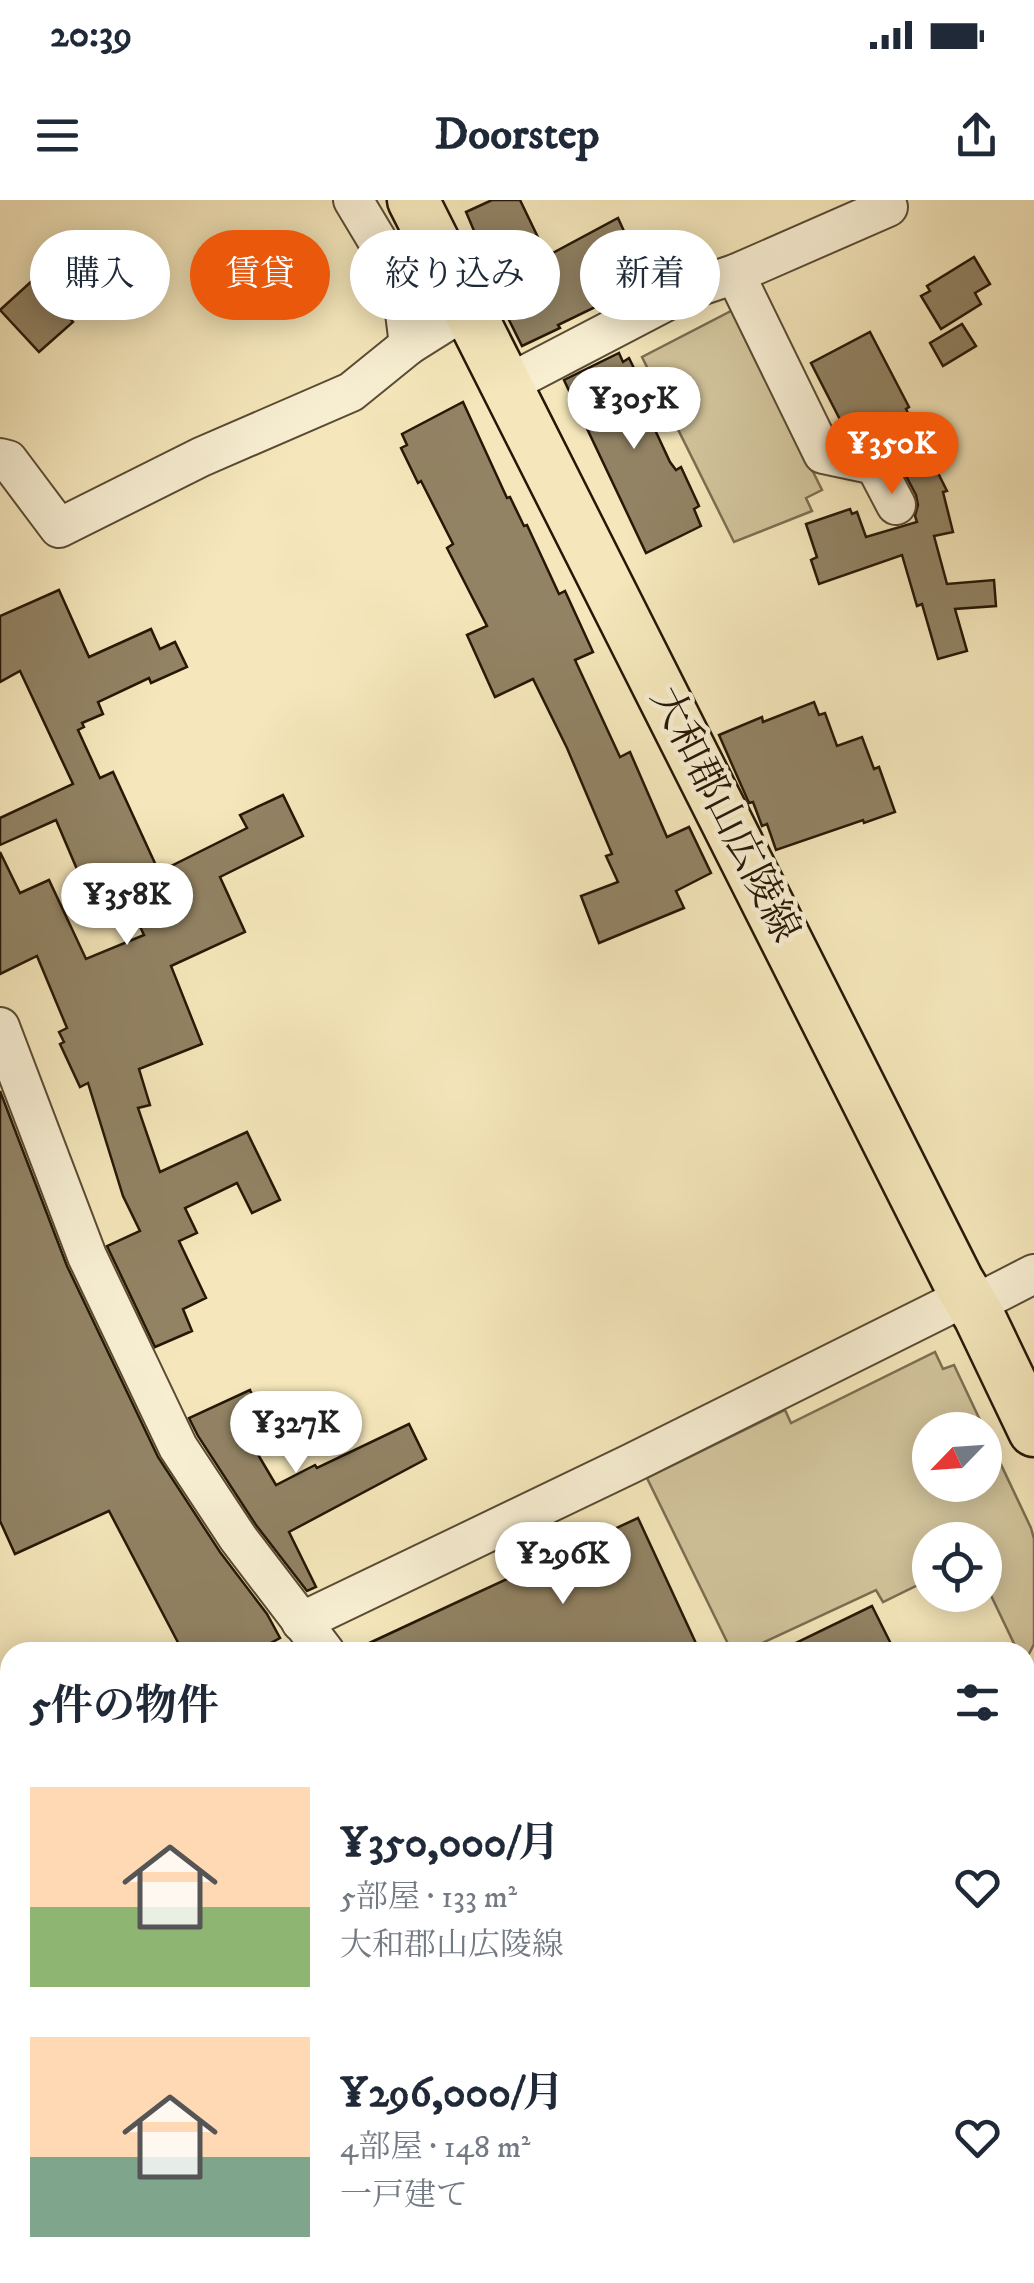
<!DOCTYPE html>
<html lang="ja">
<meta charset="utf-8">
<style>
body{margin:0;font-family:"IM FELL DW Pica","Noto Serif JP",serif;background:#f6f6f7;color:#1f2937;height:100vh;display:flex;flex-direction:column;font-size:38px;white-space:nowrap}
*{box-sizing:border-box;margin:0}
p{font-size:32px;color:#747a83}
.icon{flex:none;width:55px;height:55px;fill:none;stroke:currentColor;stroke-width:2;stroke-linecap:round;stroke-linejoin:round}
.map{position:relative;flex:1;overflow:hidden}
.panel{position:absolute;left:0px;top:1442px;width:1035px;height:642px;display:flex;flex-direction:column;background:#fff;border-radius:30px 30px 0 0;box-shadow:0 5px 25px #0003}
.panel>*{flex:none}
.banner{position:absolute;left:30px;top:30px;width:975px;height:90px;display:flex;gap:20px}
.needle{width:65px;rotate:245deg}
.controls{position:absolute;left:912px;top:1212px;display:grid;gap:20px}
.controls a{display:grid;place-items:center;width:90px;height:90px;border-radius:50%;background:#fff;box-shadow:0 5px 25px #0003;font-size:50px}
.price{position:absolute;translate:-50% -85px;padding:0 22px;border-radius:35px;background:#fff;color:#222;font-size:32px;line-height:65px;filter:drop-shadow(0 2px 5px #0008)}
.price::after{content:'';position:absolute;left:50%;top:60px;width:30px;height:22px;margin-left:-15px;background:inherit;clip-path:polygon(0 0,100% 0,50% 100%)}
.price.active{background:#ea580c;color:#fff}
ul{padding:0;list-style:none}
li{display:flex;align-items:center;gap:30px;height:250px;padding:0 30px}
li span{display:grid;place-items:center;flex:none;width:280px;height:200px;border-radius:0px;color:#555}
li>.icon{margin-inline-start:auto}
span .icon{width:120px;height:120px;fill:#fffc;stroke-width:1}
li b{font-size:42px}
h2{display:flex;justify-content:space-between;align-items:center;height:120px;padding:0 30px;font-size:42px}
.chip{padding:0 35px;border-radius:45px;background:#fff;box-shadow:0 5px 25px #0003;font-size:35px;line-height:90px}
.chip.active{background:#ea580c;color:#fff}
.status{display:flex;justify-content:space-between;align-items:center;height:70px;padding:0 50px;background:#fff;direction:ltr}
.status svg{height:28px;fill:currentColor}
header{display:flex;justify-content:space-between;align-items:center;height:130px;padding:0 30px;background:#fff;font-size:45px;font-weight:800}
.map>svg:first-child{display:block}
.green{fill:#d2c49c;stroke:#7c6e51;stroke-width:2.5;fill-rule:evenodd}
.water{fill:#afa07d;stroke:#78694d;stroke-width:2.5}
.building{fill:#928364;stroke:#261706;stroke-width:2.5}
.lines{fill:none;stroke-linecap:round;stroke-linejoin:round}
.minor-casing{stroke:#5a4b33;stroke-width:42}
.major-casing{stroke:#261706;stroke-width:55}
.minor{stroke:#f8efd3;stroke-width:38}
.major{stroke:#f5e7bb;stroke-width:50}
.labels{text-anchor:middle;dominant-baseline:central;stroke-width:9;stroke-linejoin:round;paint-order:stroke}
.street-label{font-size:40px;fill:#261706;stroke:#f8efd3}
</style>
<div class="status"><b>20:39</b><svg viewBox="0 0 49 12"><path d="M0 12V9h3v3zM5 12V6h3v6zM10 12V3h3v9zM15 12V0h3v12zM26 1h20v11H26zM47 4h2v5h-2z"/></svg></div>
<header><svg class="icon" aria-label="menu" viewBox="0 0 24 24"><path d="M4 6h16M4 12h16M4 18h16"/></svg>Doorstep<svg class="icon" aria-label="share" viewBox="0 0 24 24"><path d="M12 15V3M7 8l5-5 5 5M5 13v7h14v-7"/></svg></header>
<div class="map">
<svg width="1034" height="2083" viewBox="0 0 1034 2083">
<rect width="100%" height="100%" fill="#f5e7bb"/>
<filter id="stains"><feTurbulence type="fractalNoise" baseFrequency=".002" numOctaves="4"/><feColorMatrix values="0 0 0 0 .2 0 0 0 0 .09 0 0 0 0 .02 0 0 0 .5 -.17"/></filter>
<radialGradient id="worn" r=".72"><stop offset=".6" stop-color="#630" stop-opacity="0"/><stop offset="1" stop-color="#630" stop-opacity=".3"/></radialGradient>
<g class="green">
<polygon points="733,110 822,290 806,298 812,311 734,342 642,157"/>
<path d="M935 1152 943 1169 954 1165 1031 1328 1034 1339V1444L1025 1462V1452H1018L985 1383V1340H930V1379L883 1402 876 1390 743 1452H732L647 1278 785 1210 791 1223ZM930 1230H985V1285H930Z"/>
</g>
<g class="water">
<polygon points="1034,1644 1034,1751 1025,1757 1025,1650"/>
<polygon points="642,2075 772,2075 770,2083 639,2083"/>
</g>
<g class="building">
<polygon points="492,0 520,0 547,56 618,18 647,82 558,125 560,128 522,146 502,106 499,108 486,82 490,80 470,35 475,33 466,12"/>
<polygon points="974,57 990,84 975,93 981,104 941,129 921,96 930,91 927,86"/>
<polygon points="34,79 73,122 39,152 0,110"/>
<polygon points="962,124 976,146 943,166 930,143"/>
<polygon points="870,132 909,207 906,209 947,291 943,292 953,332 934,336 947,384 994,380 996,406 955,409 967,451 938,459 922,404 917,406 902,355 819,384 811,360 817,357 806,324 850,309 852,314 857,312 866,337 917,322 915,316 918,305 916,295 895,255 885,245 875,225 849,237 811,163"/>
<polygon points="619,153 623,162 629,158 649,199 642,202 670,262 676,270 681,267 699,306 694,309 701,326 646,353 564,180"/>
<polygon points="463,202 507,298 510,297 524,326 527,325 559,394 565,391 593,452 575,460 620,557 630,552 667,637 689,627 711,673 676,691 684,708 599,743 581,696 618,682 606,656 612,654 567,548 533,479 495,497 467,435 487,426 447,348 453,344 421,281 418,283 401,248 407,245 402,234"/>
<polygon points="59,390 89,457 151,429 160,449 175,442 187,467 151,483 149,478 98,502 103,514 82,523 84,527 78,530 100,578 113,572 159,672 247,628 240,615 283,595 303,636 220,677 245,732 171,766 202,844 139,869 150,905 138,908 160,972 247,932 280,1000 252,1013 237,983 185,1008 197,1033 179,1041 206,1098 183,1109 192,1131 155,1147 107,1046 140,1031 123,996 88,883 80,887 60,844 64,842 59,832 67,828 37,756 0,774 0,652 20,693 49,680 86,759 144,735 112,667 82,681 56,620 0,645 0,618 73,584 20,471 0,482 0,416"/>
<polygon points="814,502 819,515 825,513 837,546 862,537 874,569 879,567 895,612 864,623 863,620 776,650 767,624 762,626 753,602 749,603 719,535 762,517 763,522"/>
<polygon points="0,891 67,1066 158,1257 220,1352 267,1414 280,1438 254,1452 183,1452 109,1311 15,1354 0,1321"/>
<polygon points="250,1190 261,1215 240,1224 276,1285 315,1265 317,1268 409,1224 426,1259 289,1332 316,1387 307,1391 256,1325 198,1236 189,1218"/>
<polygon points="638,1318 700,1452 350,1452 466,1398"/>
<polygon points="872,1406 895,1452 777,1452"/>
</g>
<g class="lines">
<defs>
<g id="minor">
<polyline points="353,0 386,55 402,89 409,145"/>
<polyline points="735,74 823,254 875,265 896,305"/>
<polyline points="508,184 688,90 735,74 888,7"/>
<polyline points="0,258 8,260 59,328 201,257 351,192 409,145 468,108"/>
<polyline points="0,827 87,1056 178,1247 238,1338 325,1452"/>
<polyline points="301,1422 630,1264 947,1106 969,1099 989,1097 1034,1074"/>
<polyline points="538,2075 539,2083"/>
<polyline points="874,2083 882,2075"/>
</g>
<g id="major">
<polyline points="413,0 958,1081 979,1116 1034,1231"/>
<polyline points="1025,1569 1034,1558"/>
<polyline points="0,1842 10,1851"/>
<polyline points="1025,1867 1034,1861"/>
</g>
</defs>
<use href="#minor" class="minor-casing"/>
<use href="#major" class="major-casing"/>
<use href="#minor" class="minor"/>
<use href="#major" class="major"/>
</g>
<g class="labels">
<g class="street-label">
<text transform="translate(724 615) rotate(63)">大和郡山広陵線</text>
</g>
</g>
<rect width="100%" height="100%" filter="url(#stains)"/>
<rect width="100%" height="100%" fill="url(#worn)"/>
</svg>
<div class="controls">
<a><svg class="needle" viewBox="-14 -14 28 28"><path d="M0-13l5 13h-10z" fill="#e53935"/><path d="M0 13l5-13h-10z" fill="#747a83"/></svg></a>
<a><svg class="icon" aria-label="locate" viewBox="0 0 24 24"><circle cx="12" cy="12" r="6"/><path d="M12 2v4M12 18v4M2 12h4M18 12h4"/></svg></a>
</div>
<b class="price" style="left:634px;top:252px">¥305K</b>
<b class="price active" style="left:892px;top:297px">¥350K</b>
<b class="price" style="left:127px;top:748px">¥358K</b>
<b class="price" style="left:296px;top:1276px">¥327K</b>
<b class="price" style="left:563px;top:1407px">¥296K</b>
<div class="banner">
<a class="chip">購入</a>
<a class="chip active">賃貸</a>
<a class="chip">絞り込み</a>
<a class="chip">新着</a>
</div>
<section class="panel">
<h2>5件の物件<svg class="icon" aria-label="filters" viewBox="0 0 24 24"><path d="M4 7h16M4 17h16"/><circle cx="9" cy="7" r="2"/><circle cx="15" cy="17" r="2"/></svg></h2>
<ul>
<li><span style="background:linear-gradient(#ffd9b3 60%,#8fb573 0)"><svg class="icon" aria-label="home" viewBox="0 0 24 24"><path d="M3 11l9-7 9 7M6 9v11h12V9"/></svg></span><div><b>¥350,000/月</b><p>5部屋 · 133 m²</p><p>大和郡山広陵線</p></div><svg class="icon" aria-label="heart" viewBox="0 0 24 24"><path d="M12 20l-8-8c-3-5 5-10 8-4 3-6 11-1 8 4z"/></svg></li>
<li><span style="background:linear-gradient(#ffd9b3 60%,#7fa58c 0)"><svg class="icon" aria-label="home" viewBox="0 0 24 24"><path d="M3 11l9-7 9 7M6 9v11h12V9"/></svg></span><div><b>¥296,000/月</b><p>4部屋 · 148 m²</p><p>一戸建て</p></div><svg class="icon" aria-label="heart" viewBox="0 0 24 24"><path d="M12 20l-8-8c-3-5 5-10 8-4 3-6 11-1 8 4z"/></svg></li>
</ul>
</section>
</div>
